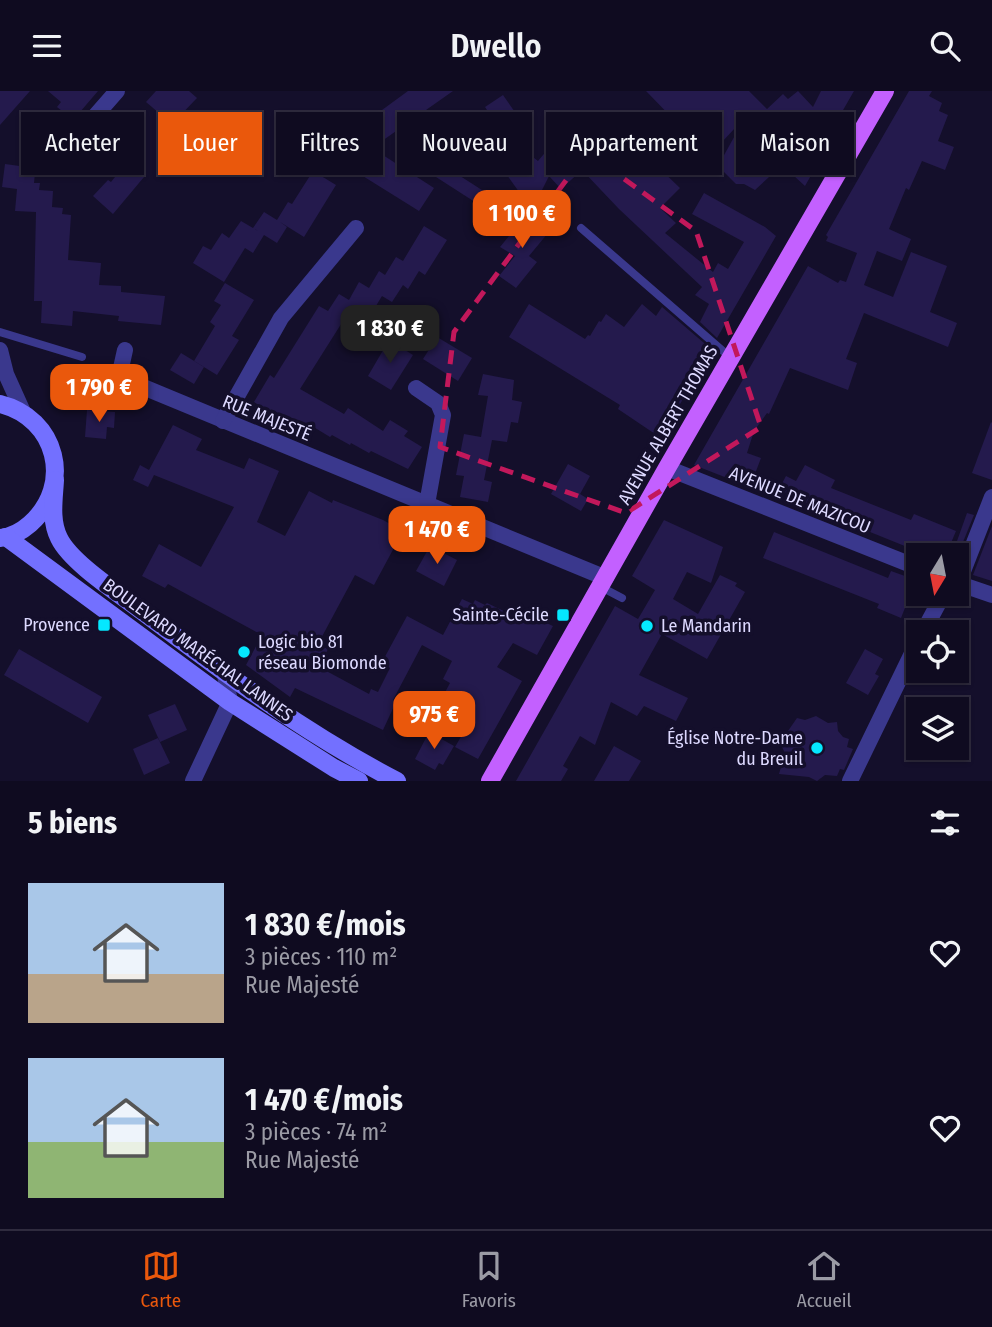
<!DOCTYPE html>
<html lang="fr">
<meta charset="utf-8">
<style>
body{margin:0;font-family:"Fira Sans Condensed",sans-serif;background:#1d192d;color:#f1f3f6;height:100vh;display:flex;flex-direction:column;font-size:26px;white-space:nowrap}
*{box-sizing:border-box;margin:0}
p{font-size:23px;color:#9b9ba5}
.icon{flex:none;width:38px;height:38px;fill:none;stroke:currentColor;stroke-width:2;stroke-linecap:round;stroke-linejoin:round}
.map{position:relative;height:690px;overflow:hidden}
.sheet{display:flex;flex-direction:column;background:#0f0b20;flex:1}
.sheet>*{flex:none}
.guide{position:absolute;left:21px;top:21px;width:950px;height:63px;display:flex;gap:14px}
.needle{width:46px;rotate:190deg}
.controls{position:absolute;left:906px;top:452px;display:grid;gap:14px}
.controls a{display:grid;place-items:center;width:63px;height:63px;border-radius:0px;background:#0f0b20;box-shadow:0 2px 5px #0004,0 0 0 2px #2f2b3e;font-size:35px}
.price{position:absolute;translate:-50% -60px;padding:0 16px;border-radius:14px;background:#ea580c;color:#fff;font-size:23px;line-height:46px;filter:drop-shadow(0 2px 4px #0008)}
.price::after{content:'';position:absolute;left:50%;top:42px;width:21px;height:16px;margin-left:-10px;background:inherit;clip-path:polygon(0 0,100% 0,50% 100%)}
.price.active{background:#222;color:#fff}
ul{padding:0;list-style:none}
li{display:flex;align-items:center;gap:21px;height:175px;padding:0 28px}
li span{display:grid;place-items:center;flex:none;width:196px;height:140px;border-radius:0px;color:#555}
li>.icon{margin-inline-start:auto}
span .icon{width:84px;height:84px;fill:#fffc;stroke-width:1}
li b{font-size:30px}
h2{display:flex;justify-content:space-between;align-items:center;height:84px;padding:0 28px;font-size:30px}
.tag{padding:0 24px;border-radius:0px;background:#0f0b20;box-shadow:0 2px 5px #0004,0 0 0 2px #2f2b3e;font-size:24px;line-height:63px}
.tag.active{background:#ea580c;color:#fff}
header{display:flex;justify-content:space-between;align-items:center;height:91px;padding:0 28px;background:#0f0b20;font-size:32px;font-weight:600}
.menu{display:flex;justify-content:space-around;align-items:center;height:98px;border-top:2px solid #2f2b3e;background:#0f0b20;font-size:19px;color:#9b9ba5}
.menu a{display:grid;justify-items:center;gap:4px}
.menu .active{color:#ea580c}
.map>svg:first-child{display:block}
.building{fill:#241a4d}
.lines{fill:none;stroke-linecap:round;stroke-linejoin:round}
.lane{stroke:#3a388d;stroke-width:8}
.street{stroke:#3a388d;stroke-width:16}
.secondary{stroke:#7370ff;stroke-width:18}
.primary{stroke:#c360ff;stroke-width:18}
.marked{fill:none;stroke:#c2185b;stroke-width:5;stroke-dasharray:14 9;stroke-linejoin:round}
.poi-dot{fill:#05e8ff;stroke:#140f2b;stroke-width:2.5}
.labels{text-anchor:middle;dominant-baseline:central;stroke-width:7;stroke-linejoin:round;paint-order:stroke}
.street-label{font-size:18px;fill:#ddd9ff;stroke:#140f2b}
.poi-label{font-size:18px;fill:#ddd9ff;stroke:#140f2b;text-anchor:end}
</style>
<header><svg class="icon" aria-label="menu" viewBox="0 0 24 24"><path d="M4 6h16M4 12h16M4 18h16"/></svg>Dwello<svg class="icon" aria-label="search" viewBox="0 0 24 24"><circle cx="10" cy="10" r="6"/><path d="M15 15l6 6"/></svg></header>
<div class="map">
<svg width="992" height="690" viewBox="0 0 992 690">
<rect width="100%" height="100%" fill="#140f2b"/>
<g class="building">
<polygon points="0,0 30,0 0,34"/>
<polygon points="48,0 98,0 80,21 78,19 71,27 57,16 61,11"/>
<polygon points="156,0 189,0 197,7 172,33 146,11"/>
<polygon points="408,0 453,0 372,57 434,97 419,120 358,82 362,76 345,65 367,30"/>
<polygon points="646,0 749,0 767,18 783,3 788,8 798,0 813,16 821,0 854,0 827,47 830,51 805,95 782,74 755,99 744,93 736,93 718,75 738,39 735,37 709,65"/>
<polygon points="909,0 932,0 929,5 942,12 939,20 948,24 938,50 954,56 945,79 922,70 909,99 906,97 889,138 911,148 902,170 877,160 864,194 893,206 911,161 947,175 930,221 957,232 948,256 864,222 846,268 857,272 848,299 790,277 769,323 767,322 754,340 747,362 761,367 750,396 694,374 808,175 838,192 840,189 846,191 857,162 826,150 828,146 826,144"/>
<polygon points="503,4 517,24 499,37 485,16"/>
<polygon points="602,22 680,97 660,117 676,132 665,142 713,181 718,172 728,178 744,151 692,123 704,102 765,136 776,145 717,247 700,231 709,213 695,204 702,196 619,118 582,79 561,98 549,85 532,119 504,80 521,57 538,70 554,51 564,62"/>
<polygon points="127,71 144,86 113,123 93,105 108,89 111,91"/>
<polygon points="5,73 27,76 27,82 35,82 34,92 40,92 39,99 53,100 52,116 63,117 62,123 71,124 68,169 101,172 99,194 121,195 121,201 165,205 161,234 118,230 119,225 73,220 72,235 41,232 42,210 34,210 36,121 15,120 17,98 2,96"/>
<polygon points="443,74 485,101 478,113 436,86"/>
<polygon points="313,80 336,94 304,146 280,131 287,136 277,152 264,144 253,162 245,157 224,191 193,172 203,155 211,159 222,142 229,147 241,130 258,140 253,137 264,121 277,129 288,111 292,113"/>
<polygon points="526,124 548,142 529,165 537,171 516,197 499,185 515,165 500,156"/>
<polygon points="424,135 447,149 425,184 419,180 408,198 403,194 392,211 382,205 371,223 362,217 352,235 343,230 300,298 344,323 348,317 383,340 390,329 408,340 404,345 422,356 408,378 371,360 369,362 351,352 350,354 332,344 330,346 312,335 310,338 292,327 291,331 273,319 271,322 254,311 270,284 274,287 319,215 328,220 339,203 349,209 359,191 369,197 379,180 385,184 396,166 403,170"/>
<polygon points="225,192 254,209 232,245 239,249 217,284 194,270 215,235 210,231 221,214 214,210"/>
<polygon points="529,213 585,248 588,244 590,245 599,230 601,231 606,223 624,236 642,213 656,225 662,216 711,258 661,347 618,318 620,314 509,246"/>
<polygon points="437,246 472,267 458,290 423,268"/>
<polygon points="389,249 413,264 391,299 368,285"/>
<polygon points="181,262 204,276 194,293 170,279"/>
<polygon points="483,283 514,289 512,309 522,311 518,332 511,331 507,351 492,349 484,389 492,391 488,411 460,406 464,385 456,384 464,343 481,346 488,305 478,304"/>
<polygon points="87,319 115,321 114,337 107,336 106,348 85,346"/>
<polygon points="991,331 992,332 992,389 972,382"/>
<polygon points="173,334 202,348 196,359 244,378 249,367 279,380 257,431 285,445 309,400 332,412 333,409 383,429 403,440 374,494 355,484 318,553 328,558 319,576 369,603 371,598 378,601 390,577 381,573 407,525 443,544 462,508 473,513 475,509 485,514 487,512 525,530 529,524 553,535 537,564 513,552 497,576 522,590 478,668 455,656 470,630 465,627 468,622 442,607 450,592 443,588 452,570 422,554 393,609 396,611 383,639 295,597 290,606 246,574 262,544 168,493 165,497 142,485 159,453 201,476 234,416 154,384 148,396 133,389 140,374 149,379"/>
<polygon points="568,373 590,385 580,403 588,408 581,420 551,403"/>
<polygon points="805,374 835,389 831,397 911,429 914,423 956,440 946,464 927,464 823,422 779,398 786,385 796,390"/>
<polygon points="967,422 974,424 963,451 957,450"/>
<polygon points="664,429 723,456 711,492 687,481 673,508 698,523 720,484 737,492 735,495 745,501 707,568 662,543 639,584 688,607 676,630 644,615 637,625 611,611 595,654 580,645 563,675 568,678 561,690 516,690 615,515 638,528 655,499 632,485"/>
<polygon points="992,435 992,490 973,484"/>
<polygon points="774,441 888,487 891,480 916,489 901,527 877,517 879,513 763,467"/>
<polygon points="430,455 457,469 444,495 416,480"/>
<polygon points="19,558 102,606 88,632 4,584"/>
<polygon points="865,558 883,568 875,583 879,585 868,604 846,592"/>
<polygon points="175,613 187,639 160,651 148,624"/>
<polygon points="816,625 828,632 837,631 838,640 843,646 849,648 847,656 853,658 844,679 840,678 837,685 825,684 817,690 809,686 779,683 785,662 779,650 782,641 788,640 797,627 805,629"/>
<polygon points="429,641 454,655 443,674 439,672 435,679 415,668"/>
<polygon points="158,647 170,672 144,684 133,658"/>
<polygon points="614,655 641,670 629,690 594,690"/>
</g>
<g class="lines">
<g class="lane">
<polyline points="581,137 731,267"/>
<polyline points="0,241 82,266"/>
<polyline points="601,496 622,507"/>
</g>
<g class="street">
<polyline points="54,72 117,0"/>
<polyline points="0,259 6,283 24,323"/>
<polyline points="125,259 119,286 606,487"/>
<polyline points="416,297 438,312 443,324 427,413"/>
<polyline points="223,330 281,227 356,137"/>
<polyline points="667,377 919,477"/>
<polyline points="957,492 992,504"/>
<polyline points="958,493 992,406"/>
<polyline points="923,541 944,502"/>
<polyline points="193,690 230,611 225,584"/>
<polyline points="850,690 919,548"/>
</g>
<g class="secondary">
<path d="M0 313C57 327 74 394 30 433 22 440 11 446 0 447"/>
<path d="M55 389C54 408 50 429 59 447 71 472 120 503 143 521 224 582 306 643 397 690"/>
<polyline points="6,446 230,611 334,677 359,690"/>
</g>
<polyline class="primary" points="490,690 667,377 885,0"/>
</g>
<path class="marked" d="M587 61 696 140 761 336 626 422 440 356 454 241Z"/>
<g class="poi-dot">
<rect x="556" y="517" width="14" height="14" rx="3.5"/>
<rect x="97" y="527" width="14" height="14" rx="3.5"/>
<circle cx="647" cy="535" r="7"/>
<circle cx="244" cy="561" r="7"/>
<circle cx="817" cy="657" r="7"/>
</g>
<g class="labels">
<g class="street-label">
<text transform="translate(267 327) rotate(22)">RUE MAJESTÉ</text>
<text transform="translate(668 334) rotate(-60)">AVENUE ALBERT THOMAS</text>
<text transform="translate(800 409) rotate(22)">AVENUE DE MAZICOU</text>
<text transform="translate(198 559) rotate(36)">BOULEVARD MARÉCHAL LANNES</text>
</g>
<g class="poi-label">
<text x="549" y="524">Sainte-Cécile</text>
<text x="90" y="534">Provence</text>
<text x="661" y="535" text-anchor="start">Le Mandarin</text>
<text x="258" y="551" text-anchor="start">Logic bio 81<tspan x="258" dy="21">réseau Biomonde</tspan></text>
<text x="803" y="647">Église Notre-Dame<tspan x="803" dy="21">du Breuil</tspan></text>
</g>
</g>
</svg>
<div class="controls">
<a><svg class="needle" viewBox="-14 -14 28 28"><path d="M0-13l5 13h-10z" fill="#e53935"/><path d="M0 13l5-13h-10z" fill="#9b9ba5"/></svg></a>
<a><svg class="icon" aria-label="locate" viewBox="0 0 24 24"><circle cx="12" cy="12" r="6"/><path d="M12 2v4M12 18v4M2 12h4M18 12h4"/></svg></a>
<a><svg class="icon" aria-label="layers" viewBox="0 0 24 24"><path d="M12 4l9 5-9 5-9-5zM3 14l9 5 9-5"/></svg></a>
</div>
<b class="price" style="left:522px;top:159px">1 100 €</b>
<b class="price active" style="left:390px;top:274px">1 830 €</b>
<b class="price" style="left:99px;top:333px">1 790 €</b>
<b class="price" style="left:437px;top:475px">1 470 €</b>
<b class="price" style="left:434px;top:660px">975 €</b>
<div class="guide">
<a class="tag">Acheter</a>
<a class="tag active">Louer</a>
<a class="tag">Filtres</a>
<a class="tag">Nouveau</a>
<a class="tag">Appartement</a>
<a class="tag">Maison</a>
</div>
</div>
<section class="sheet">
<h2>5 biens<svg class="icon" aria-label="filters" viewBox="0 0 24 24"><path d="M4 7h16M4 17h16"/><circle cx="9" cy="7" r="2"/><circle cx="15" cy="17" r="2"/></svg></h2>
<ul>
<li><span style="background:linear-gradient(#a9c7e8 65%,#b9a48a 0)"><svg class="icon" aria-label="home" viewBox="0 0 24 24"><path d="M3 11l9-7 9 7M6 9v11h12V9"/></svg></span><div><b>1 830 €/mois</b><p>3 pièces · 110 m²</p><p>Rue Majesté</p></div><svg class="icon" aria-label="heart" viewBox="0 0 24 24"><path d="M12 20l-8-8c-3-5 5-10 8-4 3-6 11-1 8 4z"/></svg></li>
<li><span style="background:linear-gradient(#a9c7e8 60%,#8fb573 0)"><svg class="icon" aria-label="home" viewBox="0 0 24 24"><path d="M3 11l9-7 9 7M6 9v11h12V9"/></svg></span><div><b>1 470 €/mois</b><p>3 pièces · 74 m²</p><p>Rue Majesté</p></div><svg class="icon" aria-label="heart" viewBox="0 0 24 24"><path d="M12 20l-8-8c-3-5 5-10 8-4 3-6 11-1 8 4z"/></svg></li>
</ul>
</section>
<nav class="menu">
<a class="active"><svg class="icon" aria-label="map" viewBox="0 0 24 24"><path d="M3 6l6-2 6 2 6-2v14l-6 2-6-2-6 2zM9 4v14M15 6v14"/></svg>Carte</a>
<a><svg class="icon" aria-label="saved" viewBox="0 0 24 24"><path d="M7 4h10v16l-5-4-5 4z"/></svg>Favoris</a>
<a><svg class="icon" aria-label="home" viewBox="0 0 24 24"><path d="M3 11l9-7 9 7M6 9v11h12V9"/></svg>Accueil</a>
</nav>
